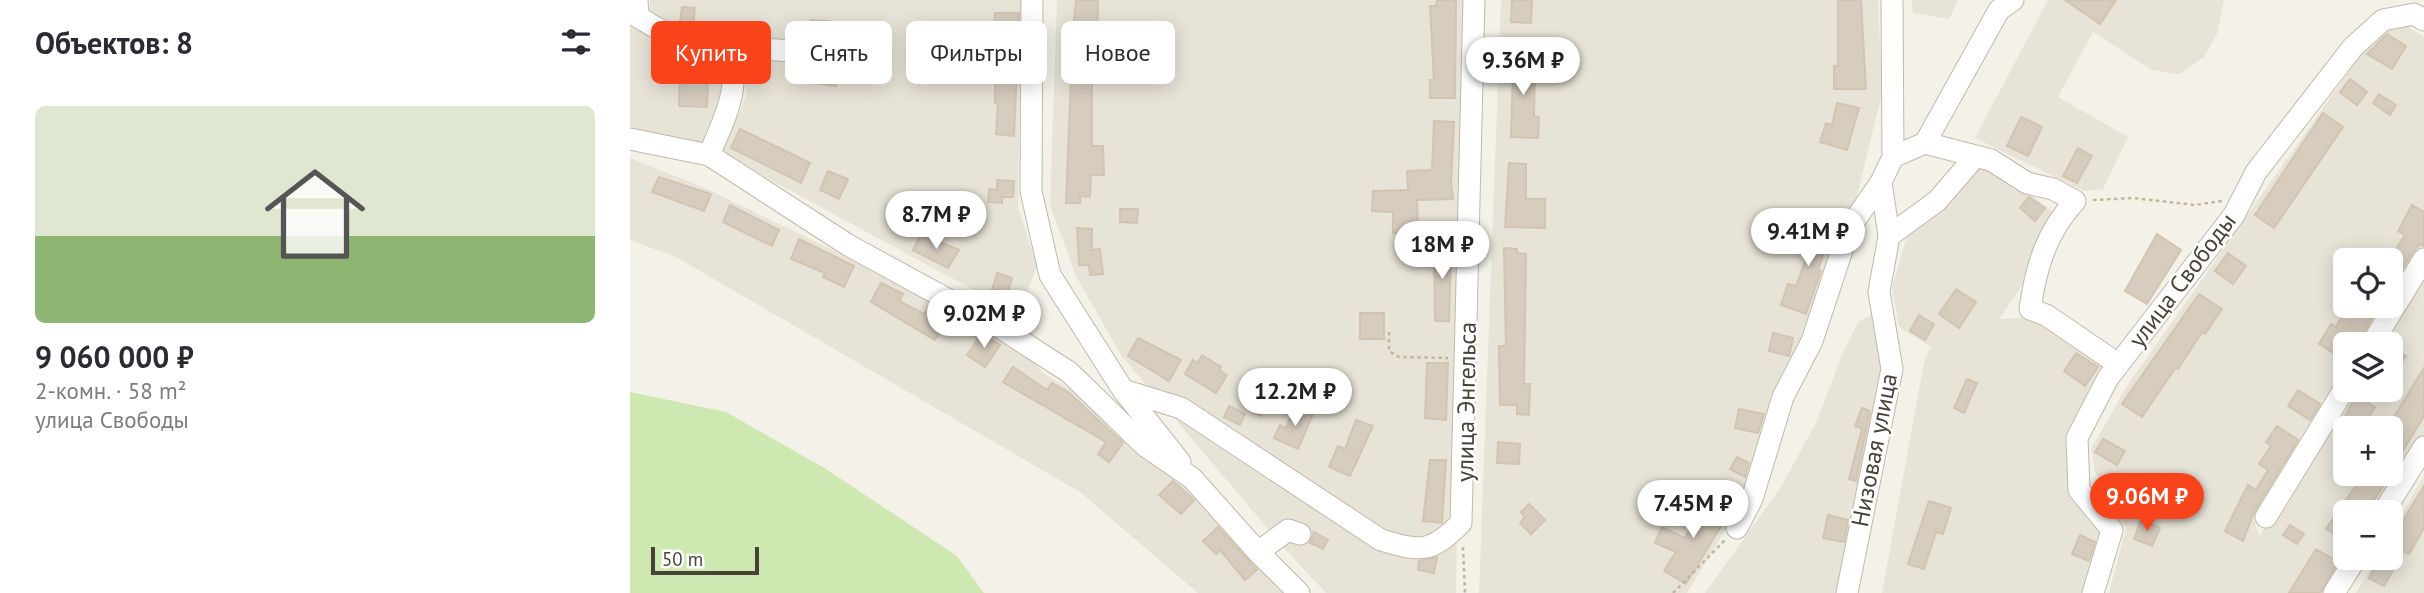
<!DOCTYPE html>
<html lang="ru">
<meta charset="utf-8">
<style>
body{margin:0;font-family:"PT Sans",sans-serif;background:#f2f2f3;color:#2b2b33;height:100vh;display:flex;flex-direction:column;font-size:26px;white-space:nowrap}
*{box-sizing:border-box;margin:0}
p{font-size:23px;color:#7c7c81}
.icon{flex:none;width:38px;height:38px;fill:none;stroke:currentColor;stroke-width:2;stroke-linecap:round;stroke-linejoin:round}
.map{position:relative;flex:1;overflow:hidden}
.details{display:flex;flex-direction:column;background:#fff;width:630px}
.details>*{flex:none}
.hud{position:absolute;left:21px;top:21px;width:665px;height:63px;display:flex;gap:14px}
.fabs{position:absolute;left:1703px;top:248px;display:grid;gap:14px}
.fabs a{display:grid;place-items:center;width:70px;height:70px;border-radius:10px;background:#fff;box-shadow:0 4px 18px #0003;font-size:35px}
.scale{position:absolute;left:21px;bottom:18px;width:108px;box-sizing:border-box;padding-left:7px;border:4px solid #484237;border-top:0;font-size:19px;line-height:24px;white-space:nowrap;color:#484237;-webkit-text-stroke:5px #fff;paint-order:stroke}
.price{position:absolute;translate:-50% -60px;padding:0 16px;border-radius:24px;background:#fff;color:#222;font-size:23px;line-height:46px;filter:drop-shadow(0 2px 4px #0008)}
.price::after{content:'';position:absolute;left:50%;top:42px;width:21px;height:16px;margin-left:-10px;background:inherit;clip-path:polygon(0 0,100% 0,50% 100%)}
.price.selected{background:#f8431b;color:#fff}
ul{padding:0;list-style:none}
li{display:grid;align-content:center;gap:14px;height:371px;padding:0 35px}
li span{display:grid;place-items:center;height:217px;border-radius:10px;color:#555}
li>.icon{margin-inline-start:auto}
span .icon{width:126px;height:126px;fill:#fffc;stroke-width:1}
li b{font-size:30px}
h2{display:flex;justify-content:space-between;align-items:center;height:84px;padding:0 35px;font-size:30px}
.tag{padding:0 24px;border-radius:10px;background:#fff;box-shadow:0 4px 18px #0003;font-size:24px;line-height:63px}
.tag.selected{background:#f8431b;color:#fff}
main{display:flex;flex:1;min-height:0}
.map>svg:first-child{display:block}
.residential{fill:#e8e3d7;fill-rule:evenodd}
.green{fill:#cee8b2}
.building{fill:#d6cdbe;stroke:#d1c5b1;stroke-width:2}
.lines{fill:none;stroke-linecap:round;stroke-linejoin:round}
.minor-casing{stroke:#c0b9ab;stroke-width:23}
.path{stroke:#c1b59c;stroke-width:2.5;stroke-dasharray:3.5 3.5;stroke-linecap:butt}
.minor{stroke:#fff;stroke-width:21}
.labels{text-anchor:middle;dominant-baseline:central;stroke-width:5;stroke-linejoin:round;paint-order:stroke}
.street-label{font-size:24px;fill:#484237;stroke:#fff}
</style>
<main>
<section class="details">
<h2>Объектов: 8<svg class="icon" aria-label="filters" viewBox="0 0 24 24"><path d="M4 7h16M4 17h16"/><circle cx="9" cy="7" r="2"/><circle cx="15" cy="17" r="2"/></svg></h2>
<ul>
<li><span style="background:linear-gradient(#dfe7d0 60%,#8fb573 0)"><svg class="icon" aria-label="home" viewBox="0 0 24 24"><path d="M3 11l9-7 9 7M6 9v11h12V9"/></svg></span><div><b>9 060 000 ₽</b><p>2-комн. · 58 m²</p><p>улица Свободы</p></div></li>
</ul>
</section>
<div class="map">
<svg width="1794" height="593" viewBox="0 0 1794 593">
<rect width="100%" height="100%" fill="#f4f1e9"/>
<g class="residential">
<polygon points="20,0 391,0 388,207 407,267 388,314 91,153 117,95 104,45 50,31 20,14"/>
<polygon points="427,0 836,0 826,593 696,593 654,548 491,355 446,276 420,205"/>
<polygon points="871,0 1248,0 1252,93 1220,225 1116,496 1057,593 849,593"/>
<polygon points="1282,0 1328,0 1319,19 1283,13"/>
<polygon points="1418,0 1594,0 1587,34 1574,57 1549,74 1522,70 1463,32 1428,97 1498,137 1473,189 1454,191 1345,138"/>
<polygon points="0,13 81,53 98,78 75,146 0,131"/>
<path d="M1770 22 1794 37V247L1761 301 1760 261H1715V306H1757L1733 345H1715V374L1624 520 1629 536 1722 390H1760V345H1751L1794 276V441L1753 513H1715V558L1706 593H1479L1496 528 1465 472 1461 449 1497 386 1750 27ZM1715 429H1760V474H1715Z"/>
<polygon points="0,158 75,188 227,262 322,312 406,364 412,372 479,415 549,478 658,593 568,593 450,492 46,257 0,240"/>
<polygon points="1354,160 1424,212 1409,237 1395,281 1369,319 1426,316 1484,355 1446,429 1451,485 1477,532 1458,593 1252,593 1294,362 1301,347 1269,327 1262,288 1278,232"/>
<polygon points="1243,315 1263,351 1212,593 1075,593 1151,487 1187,421 1213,352 1229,321"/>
<polygon points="1794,476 1794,593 1726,593 1747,558 1760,558 1761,534"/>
</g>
<polygon class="green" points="0,392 96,412 196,469 327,556 354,593 0,593"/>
<g class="building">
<polygon points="446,0 468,0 467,51 462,71 462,146 473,146 474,175 461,175 460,197 450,196 450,203 436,203 441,78 450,78 452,43 442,43"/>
<polygon points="807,0 826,0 825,98 800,98 800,80 804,80 800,6 806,6"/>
<polygon points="882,0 902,0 901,23 881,22"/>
<polygon points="1208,0 1231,0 1236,89 1204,89 1204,66 1208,66"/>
<polygon points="1435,0 1486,0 1470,24"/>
<polygon points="52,7 65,8 63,25 50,22"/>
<polygon points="365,13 389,13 388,33 364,32"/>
<polygon points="180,20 199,21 197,65 208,66 206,86 174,82"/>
<polygon points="97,22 115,22 115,35 97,34"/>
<polygon points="1757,34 1776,46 1762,69 1737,54"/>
<polygon points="879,54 905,56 904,116 909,117 908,138 881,137 883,72 878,72"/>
<polygon points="375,66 387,66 384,136 366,134 368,103 365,103 365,74 375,74"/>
<polygon points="50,75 78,75 77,107 49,106"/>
<polygon points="1720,79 1737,92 1727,105 1710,92"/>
<polygon points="1749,94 1766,105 1760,115 1743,103"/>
<polygon points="1207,103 1229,108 1217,150 1190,142 1196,123 1202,125"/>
<polygon points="1693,113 1713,127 1644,228 1625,215"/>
<polygon points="1391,117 1412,127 1398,156 1377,146"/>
<polygon points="804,121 824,122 821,183 823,199 787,200 788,232 763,233 763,212 742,211 743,191 778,190 777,171 802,170"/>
<polygon points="110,129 180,163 171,183 101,148"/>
<polygon points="1448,148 1462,156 1447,183 1433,176"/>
<polygon points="879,163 896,164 896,199 915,199 915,228 875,227"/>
<polygon points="198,171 218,179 209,199 190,190"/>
<polygon points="29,177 81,194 74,211 22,192"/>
<polygon points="367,180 384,181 383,197 372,197 372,203 358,202 359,189 367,190"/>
<polygon points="1399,197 1415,208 1405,221 1390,208"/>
<polygon points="100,205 149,230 142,246 93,222"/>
<polygon points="1782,205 1794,212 1794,246 1790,244 1783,252 1760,288 1760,258 1775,235 1768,231"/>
<polygon points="490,209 508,209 507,223 490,222"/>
<polygon points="1179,220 1202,228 1188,270 1191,271 1176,314 1151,305 1158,284 1166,286 1179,251 1170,248"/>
<polygon points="447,228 462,229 462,250 470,249 473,274 460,275 459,265 449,265"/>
<polygon points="291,234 329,250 318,268 283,250"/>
<polygon points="1527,234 1551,250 1517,304 1495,291"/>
<polygon points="169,239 224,266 214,287 193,277 195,273 161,259"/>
<polygon points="804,243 821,244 819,321 805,321"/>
<polygon points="874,248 887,249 887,253 896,254 894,384 900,384 899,415 887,414 887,405 870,405 869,346 876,346"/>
<polygon points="1598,253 1616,266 1603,284 1585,271"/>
<polygon points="367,273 382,278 377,295 362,290"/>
<polygon points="251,283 273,294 269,301 294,314 299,306 318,317 305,340 241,302"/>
<polygon points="1326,289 1346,302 1329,328 1309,314"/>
<polygon points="1569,294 1592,309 1575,334 1572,332 1548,369 1546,367 1512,417 1492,404"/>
<polygon points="1718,306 1749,306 1726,345 1715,345 1715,360 1689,344 1701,324 1706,327"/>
<rect x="730" y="313" width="24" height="26"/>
<polygon points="1289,315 1304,324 1295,340 1280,331"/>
<polygon points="352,333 370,345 355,367 337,355"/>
<polygon points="1143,333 1163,338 1159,356 1139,351"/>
<polygon points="508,338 551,360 539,381 498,356"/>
<polygon points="1760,347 1776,356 1770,365 1760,360"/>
<polygon points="1446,353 1468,367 1455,386 1434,371"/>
<polygon points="572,355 591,367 589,370 597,375 586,393 555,374 563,360 568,363"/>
<polygon points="797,363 818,363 816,420 795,418"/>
<polygon points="383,367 417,390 422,383 438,392 493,443 479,462 468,454 476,442 373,382"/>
<polygon points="1794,368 1794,416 1760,472 1760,423"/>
<polygon points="1337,379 1347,383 1334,413 1324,408"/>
<polygon points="1668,390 1690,404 1680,420 1658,406"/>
<polygon points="1726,396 1745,407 1732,429 1708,429"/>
<polygon points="628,397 638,402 631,416 621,411"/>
<polygon points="599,406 615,414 610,425 594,417"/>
<polygon points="664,407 683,414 668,449 644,438 650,425 656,428"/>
<polygon points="1232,408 1240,411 1226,481 1219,479 1232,429 1225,426"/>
<polygon points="1109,409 1134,414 1128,433 1105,428"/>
<polygon points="726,420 743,426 720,476 699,467 708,446 715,449"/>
<polygon points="1647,426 1668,440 1625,510 1613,541 1595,531 1618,485 1626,490 1638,470 1629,464 1641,446 1636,442"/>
<polygon points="1473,439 1495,451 1487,465 1465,452"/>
<polygon points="868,442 890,444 889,464 867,463"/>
<polygon points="1107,457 1119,463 1115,477 1100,469"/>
<polygon points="800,460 816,460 812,523 793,521"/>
<polygon points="1498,474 1518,485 1509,501 1488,490"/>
<polygon points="1734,474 1761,474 1736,513 1715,513 1715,540 1696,529"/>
<polygon points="543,481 564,500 551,514 529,495"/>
<polygon points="1794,486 1794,528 1779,554 1774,551 1754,586 1739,578 1750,558 1760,558 1760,542"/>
<polygon points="1079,497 1102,508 1056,584 1034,571 1046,552 1025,543 1032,527 1055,538"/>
<polygon points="1299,501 1321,508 1313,534 1306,532 1294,569 1278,564"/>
<polygon points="899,504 915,520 901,534 890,523 895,517 891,512"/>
<polygon points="1198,515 1218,520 1214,542 1193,538"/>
<polygon points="1511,520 1530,528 1522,546 1504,539"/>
<polygon points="1660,525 1674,534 1667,544 1653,535"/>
<polygon points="588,527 627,570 615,580 590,550 586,554 573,541"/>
<polygon points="684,532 698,540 693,549 680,543"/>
<polygon points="1450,535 1465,542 1459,561 1442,554"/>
<polygon points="1686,549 1708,562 1690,593 1659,593"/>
<polygon points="807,557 804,573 788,570 789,561"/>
</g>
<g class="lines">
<defs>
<g id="minor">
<path d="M7 0 8 17C17 22 26 29 36 32 51 37 69 39 83 46 124 68 91 125 79 155"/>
<polyline points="402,0 401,191 420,275 493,390 550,462"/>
<polyline points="83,46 163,51"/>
<polyline points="0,139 79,155 218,245 372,329 439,372 514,445 562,478 628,552 669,593"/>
<path d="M1295 143 1361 160 1397 183 1423 189 1445 201C1416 233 1406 267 1400 309L1416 315 1488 364"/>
<polyline points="1263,157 1295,143 1369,10 1383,0"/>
<polyline points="1259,236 1307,201 1345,157"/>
<polyline points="1741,345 1794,259"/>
<path d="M493 390 551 408 751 540C791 552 801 553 831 523L844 0"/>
<polyline points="1753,513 1794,447"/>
<polyline points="1636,517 1715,388"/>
<polyline points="1107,528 1122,499 1153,397 1182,341 1219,229 1251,182 1263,157 1262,0"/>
<polyline points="628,552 658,530 670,534"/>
<polyline points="1217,593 1262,369 1249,292 1259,236 1251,182"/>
<polyline points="1463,593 1482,530 1449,490 1447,438 1478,378 1604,215 1626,172 1723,47 1753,20 1784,14 1794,20"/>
<polyline points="1704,593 1726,558"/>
</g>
</defs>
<use href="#minor" class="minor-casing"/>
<g class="path">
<polyline points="1463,200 1503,198 1565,205 1592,201"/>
<polyline points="759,332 759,351 769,357 818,358"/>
<polyline points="833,547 835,593"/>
<polyline points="1043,593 1095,540"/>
</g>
<use href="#minor" class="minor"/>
</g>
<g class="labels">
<g class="street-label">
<text transform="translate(1552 280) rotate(-53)">улица Свободы</text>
<text transform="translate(836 402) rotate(-89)">улица Энгельса</text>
<text transform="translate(1244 450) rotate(-79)">Низовая улица</text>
</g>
</g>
</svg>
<div class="fabs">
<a><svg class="icon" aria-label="locate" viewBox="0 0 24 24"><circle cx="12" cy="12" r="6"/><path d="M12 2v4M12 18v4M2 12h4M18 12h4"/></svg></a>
<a><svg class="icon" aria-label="layers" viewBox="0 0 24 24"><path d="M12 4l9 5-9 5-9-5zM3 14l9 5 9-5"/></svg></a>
<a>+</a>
<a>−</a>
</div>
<div class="scale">50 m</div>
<b class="price" style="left:893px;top:97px">9.36M ₽</b>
<b class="price" style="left:306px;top:251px">8.7M ₽</b>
<b class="price" style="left:1178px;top:268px">9.41M ₽</b>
<b class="price" style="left:812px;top:281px">18M ₽</b>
<b class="price" style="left:354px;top:350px">9.02M ₽</b>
<b class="price" style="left:665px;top:428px">12.2M ₽</b>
<b class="price selected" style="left:1517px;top:533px">9.06M ₽</b>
<b class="price" style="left:1063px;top:540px">7.45M ₽</b>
<div class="hud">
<a class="tag selected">Купить</a>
<a class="tag">Снять</a>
<a class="tag">Фильтры</a>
<a class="tag">Новое</a>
</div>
</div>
</main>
